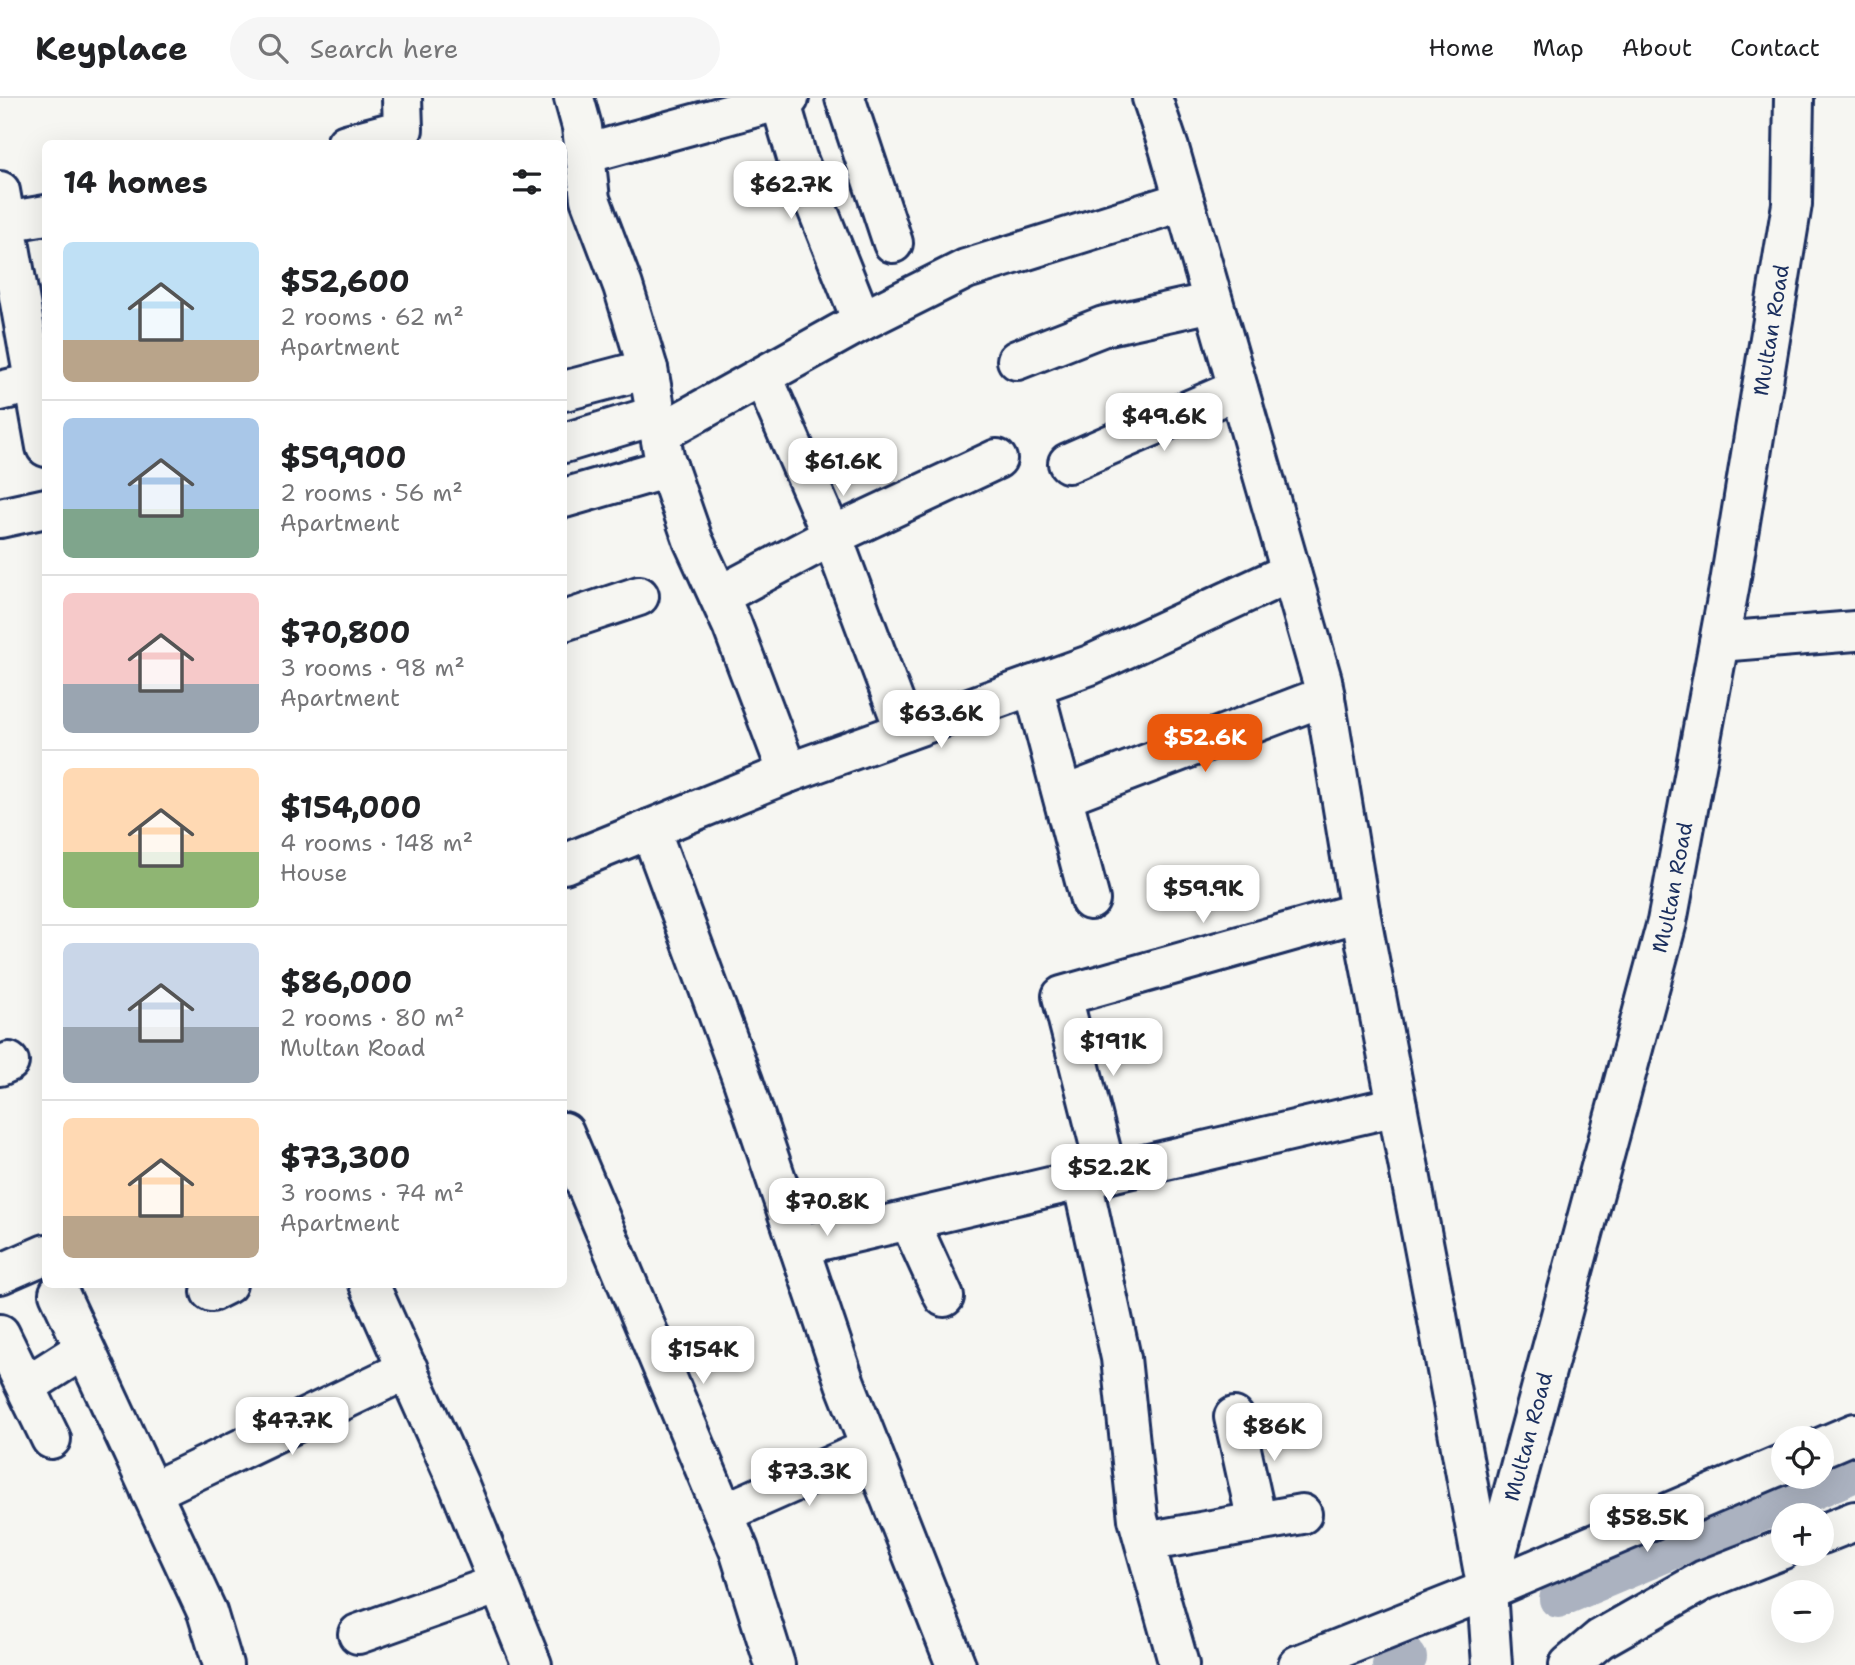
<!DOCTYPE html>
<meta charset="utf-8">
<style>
body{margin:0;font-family:"Shantell Sans",sans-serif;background:#f6f6f6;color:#202124;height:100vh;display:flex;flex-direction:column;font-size:26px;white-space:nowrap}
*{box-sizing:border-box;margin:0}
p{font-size:23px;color:#757577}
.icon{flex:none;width:38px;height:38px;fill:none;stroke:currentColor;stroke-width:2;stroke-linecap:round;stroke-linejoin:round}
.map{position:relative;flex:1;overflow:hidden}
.details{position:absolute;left:42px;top:42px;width:525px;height:1148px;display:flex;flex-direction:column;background:#fff;border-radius:10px;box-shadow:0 7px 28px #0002}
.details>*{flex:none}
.fabs{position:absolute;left:1771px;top:1328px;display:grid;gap:14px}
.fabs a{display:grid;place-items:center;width:63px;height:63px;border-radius:50%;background:#fff;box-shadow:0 7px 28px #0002;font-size:35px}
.price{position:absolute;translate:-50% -60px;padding:0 16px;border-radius:14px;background:#fff;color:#222;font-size:23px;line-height:46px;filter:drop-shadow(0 2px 4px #0008)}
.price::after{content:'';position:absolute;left:50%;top:42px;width:21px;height:16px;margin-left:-10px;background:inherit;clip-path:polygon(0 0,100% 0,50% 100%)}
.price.current{background:#ea580c;color:#fff}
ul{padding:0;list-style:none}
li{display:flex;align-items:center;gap:21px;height:175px;padding:0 21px}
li+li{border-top:2px solid #e0e0e0}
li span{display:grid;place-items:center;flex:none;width:196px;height:140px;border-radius:10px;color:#555}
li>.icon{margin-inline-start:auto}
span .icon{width:84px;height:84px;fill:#fffc;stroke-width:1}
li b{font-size:30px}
h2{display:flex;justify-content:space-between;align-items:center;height:84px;padding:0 21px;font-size:30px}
header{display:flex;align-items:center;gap:42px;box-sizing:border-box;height:98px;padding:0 35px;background:#fff;border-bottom:2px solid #e0e0e0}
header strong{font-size:33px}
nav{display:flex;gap:38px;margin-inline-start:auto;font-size:24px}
.search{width:490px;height:63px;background:#f6f6f6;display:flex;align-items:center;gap:18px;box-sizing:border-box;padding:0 24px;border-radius:38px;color:#757577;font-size:26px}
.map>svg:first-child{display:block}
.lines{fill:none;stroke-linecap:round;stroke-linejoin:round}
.canal{stroke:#abb2c0;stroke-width:38}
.minor-casing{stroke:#1b2f5e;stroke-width:44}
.tertiary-casing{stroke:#1b2f5e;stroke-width:44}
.primary-casing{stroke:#1b2f5e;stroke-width:44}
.minor{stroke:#f6f6f2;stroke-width:38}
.tertiary{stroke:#f6f6f2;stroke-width:38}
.primary{stroke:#f6f6f2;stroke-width:38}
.labels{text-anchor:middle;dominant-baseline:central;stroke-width:5;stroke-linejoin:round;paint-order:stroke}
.street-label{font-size:21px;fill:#1b2f5e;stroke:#f6f6f2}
</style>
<header>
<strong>Keyplace</strong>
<div class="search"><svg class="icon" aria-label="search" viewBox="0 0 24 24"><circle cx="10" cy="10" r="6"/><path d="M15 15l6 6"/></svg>Search here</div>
<nav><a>Home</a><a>Map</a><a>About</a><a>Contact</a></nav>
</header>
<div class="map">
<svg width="1855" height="1567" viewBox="0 0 1855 1567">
<rect width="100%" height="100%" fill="#f6f6f2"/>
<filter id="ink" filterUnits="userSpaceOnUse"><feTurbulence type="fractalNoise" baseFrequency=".0143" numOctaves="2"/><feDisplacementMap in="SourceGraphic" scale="14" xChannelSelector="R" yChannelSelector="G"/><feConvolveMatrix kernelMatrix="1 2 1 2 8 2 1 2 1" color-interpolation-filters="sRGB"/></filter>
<g filter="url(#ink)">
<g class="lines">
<g class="canal">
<polyline points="1558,1501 1855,1375"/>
<polyline points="1391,1567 1408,1560"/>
</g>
<defs>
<g id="minor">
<polyline points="574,0 582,29 590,101 623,188 648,271 664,359 693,442 732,527 788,675"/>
<polyline points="845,0 893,145"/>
<polyline points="780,2 797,60 862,223"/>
<polyline points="346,46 403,31 402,0"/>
<polyline points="585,56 789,0"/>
<polyline points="0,93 46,349"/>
<polyline points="0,125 46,117"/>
<polyline points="1017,262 1104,228 1213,204"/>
<polyline points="763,279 832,438 905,633"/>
<polyline points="0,293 34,285"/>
<polyline points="564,293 648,271"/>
<polyline points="660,335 862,223 966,171 1184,103"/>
<polyline points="564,345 657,317"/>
<polyline points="1068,365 1238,291"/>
<polyline points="564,400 668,370"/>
<polyline points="0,420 46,410"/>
<polyline points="719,498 832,438 997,361"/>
<polyline points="564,523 639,498"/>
<polyline points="1719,544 1855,533"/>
<polyline points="1033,587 1090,802"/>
<polyline points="1063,698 1325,598"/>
<polyline points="650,731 743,983 845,1285 956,1567"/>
<polyline points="564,766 788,675 1090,567 1291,474"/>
<polyline points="0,968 9,964"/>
<polyline points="564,1034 739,1452 775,1567"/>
<polyline points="1107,1076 1062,898 1360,814"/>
<polyline points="1082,1082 1121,1260 1138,1421 1179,1567"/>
<polyline points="909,1122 944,1199"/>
<polyline points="799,1149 806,1146 1397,1008"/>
<polyline points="0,1176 46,1156"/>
<polyline points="369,1186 459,1387 532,1567"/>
<polyline points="211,1194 227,1186"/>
<polyline points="59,1195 207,1514 223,1567"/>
<polyline points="0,1236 51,1341"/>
<polyline points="26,1288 84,1251"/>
<polyline points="1234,1319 1257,1424"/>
<polyline points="151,1394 408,1271"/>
<polyline points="724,1415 871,1350"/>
<polyline points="1145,1444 1302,1416"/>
<polyline points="358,1536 499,1486"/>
</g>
<g id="tertiary">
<polyline points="1152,0 1169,50 1322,582 1360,814 1434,1201 1487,1492"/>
<polyline points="1822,1349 1855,1335"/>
<polyline points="1822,1436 1855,1423"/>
<polyline points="1298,1567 1487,1492 1783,1366"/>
<polyline points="1569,1567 1600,1541 1704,1482 1783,1451"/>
</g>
<g id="primary">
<path id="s1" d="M1492 1567 1487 1492 1667 824 1730 485 1792 106 1794 0"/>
</g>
</defs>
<use href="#minor" class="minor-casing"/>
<use href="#tertiary" class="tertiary-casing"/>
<use href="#primary" class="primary-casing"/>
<use href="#minor" class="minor"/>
<use href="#tertiary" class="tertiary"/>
<use href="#primary" class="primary"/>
</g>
</g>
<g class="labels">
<g class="street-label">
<text stroke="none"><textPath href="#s1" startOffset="1368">Multan Road</textPath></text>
<text stroke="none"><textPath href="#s1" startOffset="802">Multan Road</textPath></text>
<text stroke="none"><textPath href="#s1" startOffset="234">Multan Road</textPath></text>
</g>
</g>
</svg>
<div class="fabs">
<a><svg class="icon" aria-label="locate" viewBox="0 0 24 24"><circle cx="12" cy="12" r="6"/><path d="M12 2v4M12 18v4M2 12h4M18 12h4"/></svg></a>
<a>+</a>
<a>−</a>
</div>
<b class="price" style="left:791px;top:123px">$62.7K</b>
<b class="price" style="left:1164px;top:355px">$49.6K</b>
<b class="price" style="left:843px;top:400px">$61.6K</b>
<b class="price" style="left:941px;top:652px">$63.6K</b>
<b class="price current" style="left:1205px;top:676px">$52.6K</b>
<b class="price" style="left:1203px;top:827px">$59.9K</b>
<b class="price" style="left:1113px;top:980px">$191K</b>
<b class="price" style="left:1109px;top:1106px">$52.2K</b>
<b class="price" style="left:827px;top:1140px">$70.8K</b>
<b class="price" style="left:703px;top:1288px">$154K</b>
<b class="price" style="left:292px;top:1359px">$47.7K</b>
<b class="price" style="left:1274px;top:1365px">$86K</b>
<b class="price" style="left:809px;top:1410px">$73.3K</b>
<b class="price" style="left:1647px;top:1456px">$58.5K</b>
<section class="details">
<h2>14 homes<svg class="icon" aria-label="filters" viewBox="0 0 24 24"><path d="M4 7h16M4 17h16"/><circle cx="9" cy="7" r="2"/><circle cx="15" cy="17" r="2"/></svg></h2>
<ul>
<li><span style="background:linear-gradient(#bfe0f5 70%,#b9a48a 0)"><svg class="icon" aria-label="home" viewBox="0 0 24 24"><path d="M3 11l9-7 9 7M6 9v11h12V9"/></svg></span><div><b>$52,600</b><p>2 rooms · 62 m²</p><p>Apartment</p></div></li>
<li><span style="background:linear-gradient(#a9c7e8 65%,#7fa58c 0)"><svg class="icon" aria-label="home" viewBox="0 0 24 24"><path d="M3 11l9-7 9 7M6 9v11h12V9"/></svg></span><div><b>$59,900</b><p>2 rooms · 56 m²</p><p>Apartment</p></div></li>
<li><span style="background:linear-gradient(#f6c9c9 65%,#9aa5b1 0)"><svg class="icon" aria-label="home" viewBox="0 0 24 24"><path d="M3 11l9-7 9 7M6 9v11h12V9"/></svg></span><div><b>$70,800</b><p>3 rooms · 98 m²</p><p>Apartment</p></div></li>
<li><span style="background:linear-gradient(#ffd9b3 60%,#8fb573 0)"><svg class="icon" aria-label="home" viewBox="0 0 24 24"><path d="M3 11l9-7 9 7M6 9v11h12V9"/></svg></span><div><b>$154,000</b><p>4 rooms · 148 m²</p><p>House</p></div></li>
<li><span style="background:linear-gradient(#c9d6e8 60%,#9aa5b1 0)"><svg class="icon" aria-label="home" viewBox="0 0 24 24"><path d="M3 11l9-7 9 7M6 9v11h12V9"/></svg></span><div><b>$86,000</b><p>2 rooms · 80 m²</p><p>Multan Road</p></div></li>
<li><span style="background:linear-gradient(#ffd9b3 70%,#b9a48a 0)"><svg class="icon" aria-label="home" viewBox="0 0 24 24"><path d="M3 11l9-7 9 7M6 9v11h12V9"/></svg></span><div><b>$73,300</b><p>3 rooms · 74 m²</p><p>Apartment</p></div></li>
</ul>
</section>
</div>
